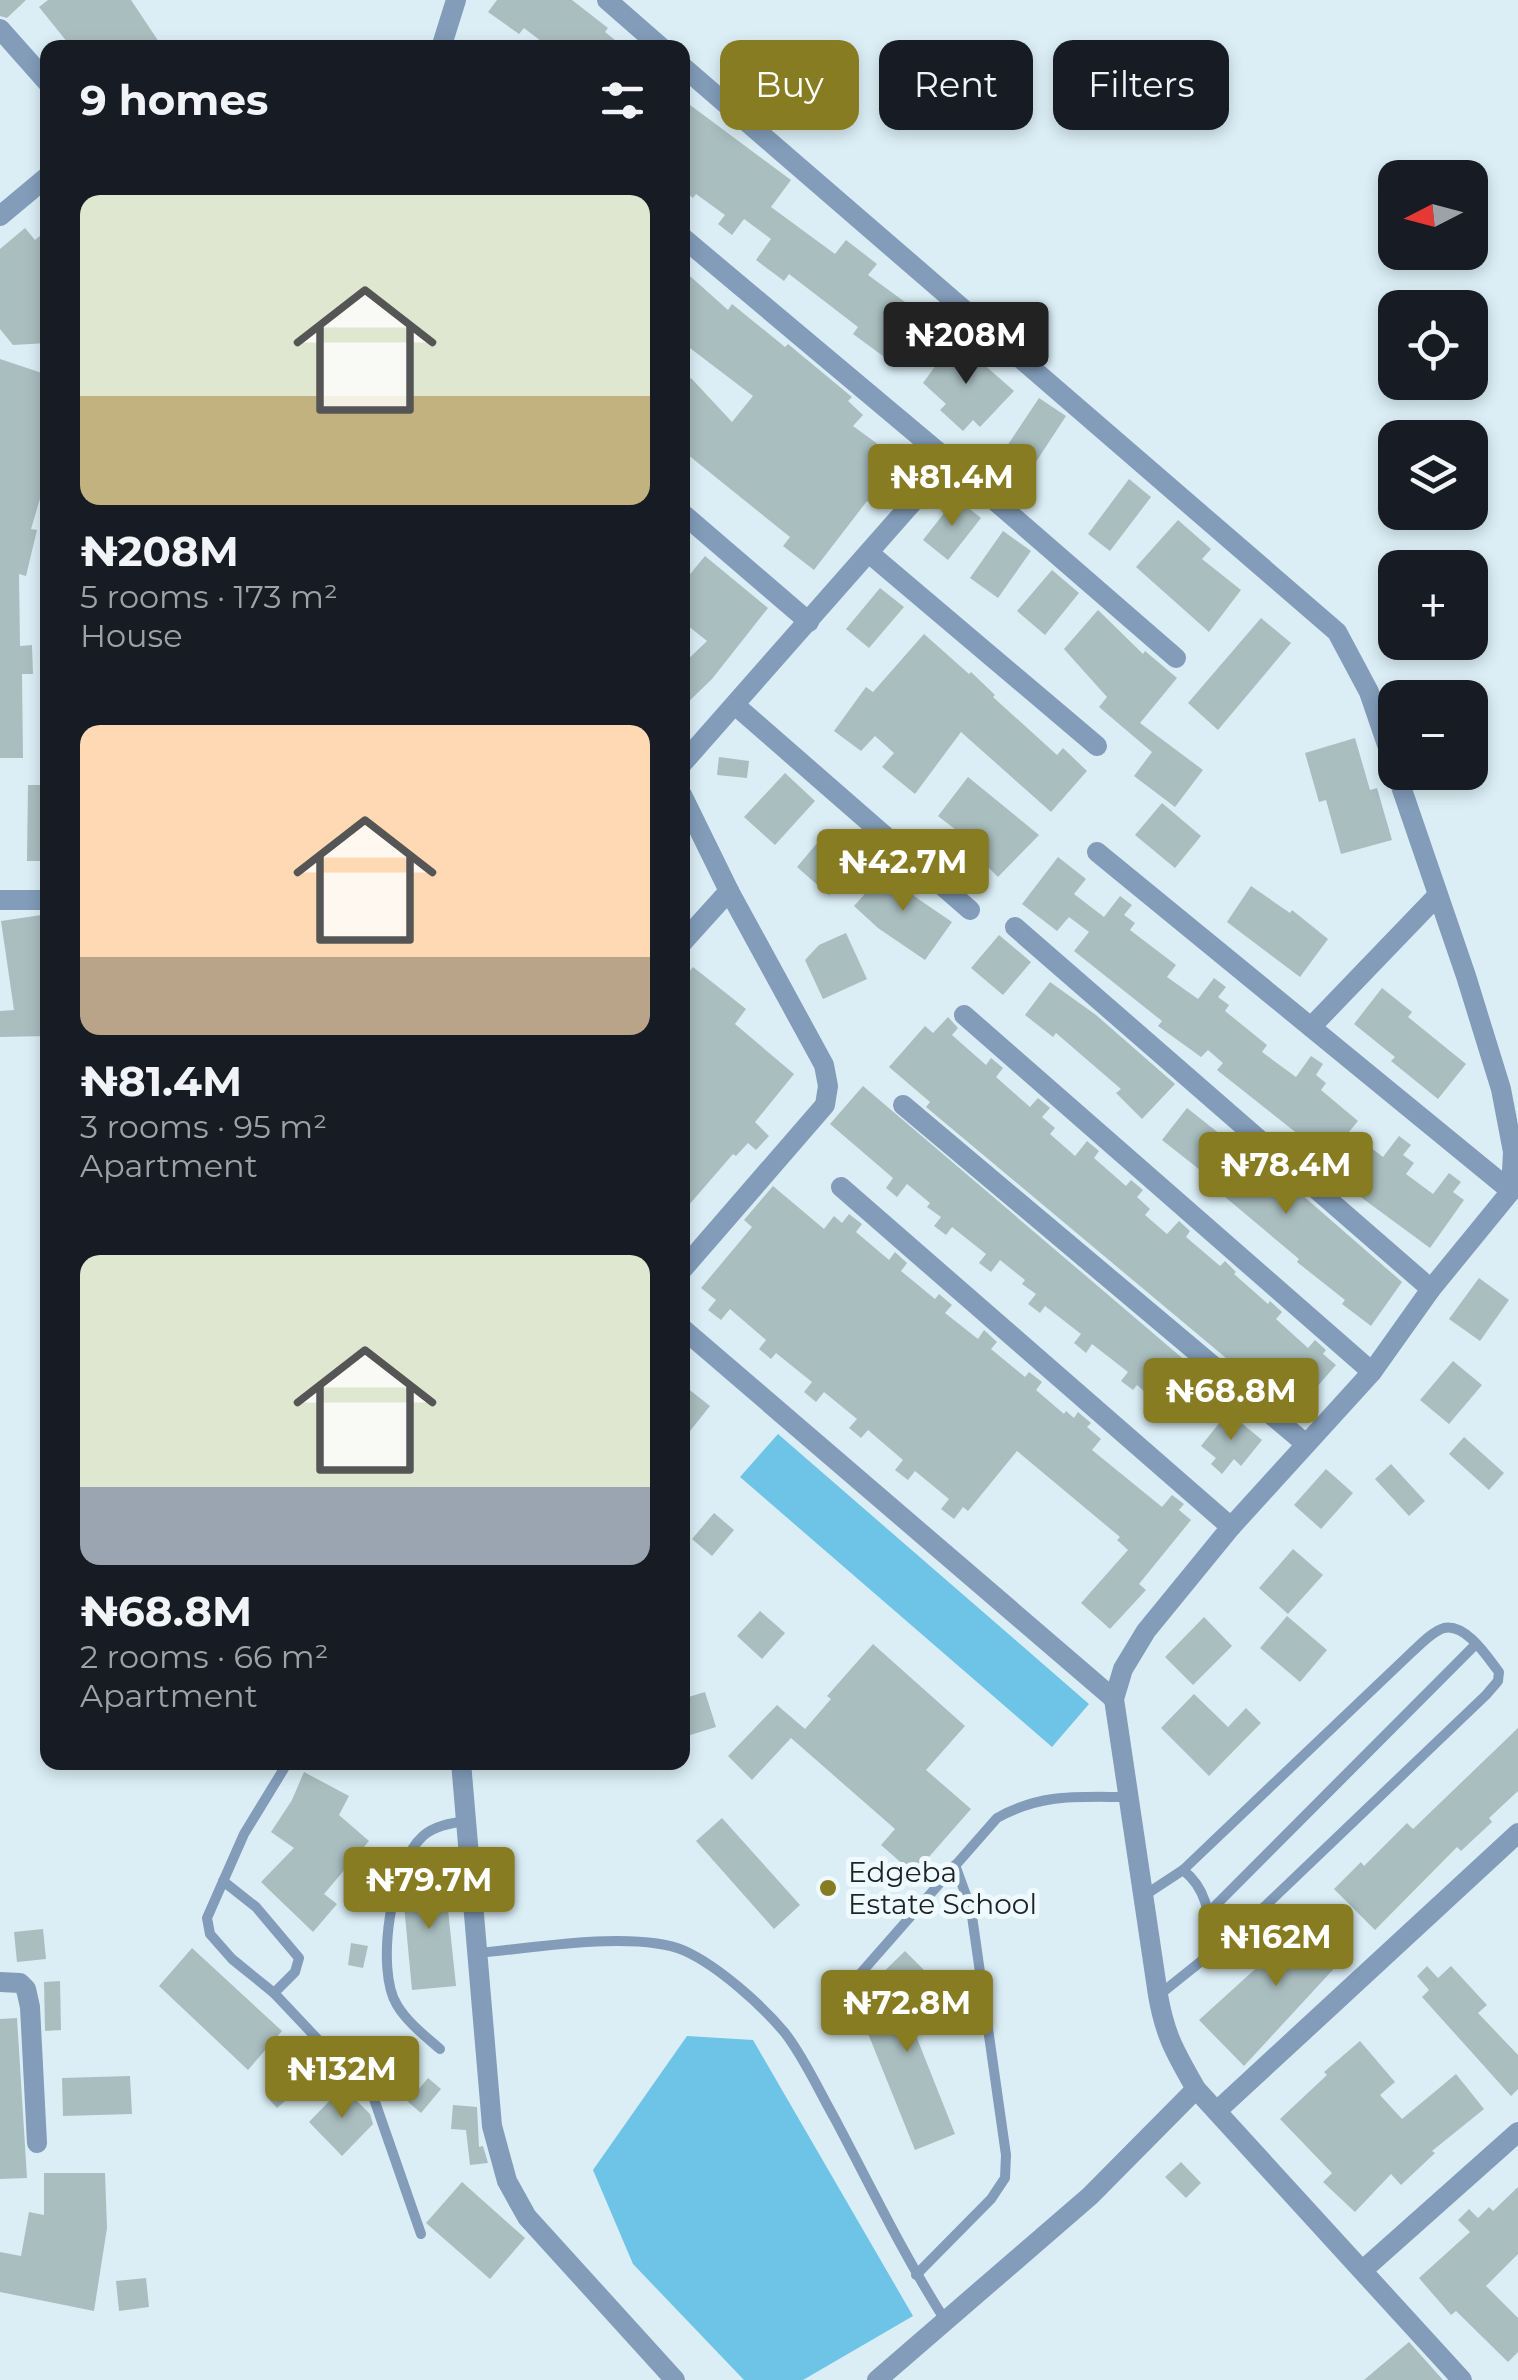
<!DOCTYPE html>
<meta charset="utf-8">
<style>
body{margin:0;font-family:Montserrat,sans-serif;background:#20242c;color:#f1f3f6;height:100vh;display:flex;flex-direction:column;font-size:38px;white-space:nowrap}
*{box-sizing:border-box;margin:0}
p{font-size:32px;color:#9ea1a6}
.icon{flex:none;width:55px;height:55px;fill:none;stroke:currentColor;stroke-width:2;stroke-linecap:round;stroke-linejoin:round}
.map{position:relative;flex:1;overflow:hidden}
.drawer{position:absolute;left:40px;top:40px;width:650px;height:1730px;display:flex;flex-direction:column;background:#171b24;border-radius:20px;box-shadow:0 5px 15px #0003}
.drawer>*{flex:none}
.hud{position:absolute;left:720px;top:40px;width:648px;height:90px;display:flex;gap:20px}
.needle{width:65px;rotate:264deg}
.buttons{position:absolute;left:1378px;top:160px;display:grid;gap:20px}
.buttons a{display:grid;place-items:center;width:110px;height:110px;border-radius:20px;background:#171b24;box-shadow:0 5px 15px #0003;font-size:50px}
.price{position:absolute;translate:-50% -85px;padding:0 22px;border-radius:10px;background:#877c21;color:#fff;font-size:32px;line-height:65px;filter:drop-shadow(0 2px 5px #0008)}
.price::after{content:'';position:absolute;left:50%;top:60px;width:30px;height:22px;margin-left:-15px;background:inherit;clip-path:polygon(0 0,100% 0,50% 100%)}
.price.on{background:#222;color:#fff}
ul{padding:0;list-style:none}
li{display:grid;align-content:center;gap:20px;height:530px;padding:0 40px}
li span{display:grid;place-items:center;height:310px;border-radius:20px;color:#555}
li>.icon{margin-inline-start:auto}
span .icon{width:180px;height:180px;fill:#fffc;stroke-width:1}
li b{font-size:42px}
h2{display:flex;justify-content:space-between;align-items:center;height:120px;padding:0 40px;font-size:42px}
.tag{padding:0 35px;border-radius:20px;background:#171b24;box-shadow:0 5px 15px #0003;font-size:35px;line-height:90px}
.tag.on{background:#877c21;color:#fff}
.map>svg:first-child{display:block}
.green{fill:#6ec4e6}
.building{fill:#a9bebf}
.lines{fill:none;stroke-linecap:round;stroke-linejoin:round}
.lane{stroke:#829cb9;stroke-width:10}
.street{stroke:#829cb9;stroke-width:20}
.poi-dot{fill:#877c21;stroke:#effaff;stroke-width:4}
.labels{text-anchor:middle;dominant-baseline:central;stroke-width:10;stroke-linejoin:round;paint-order:stroke}
.poi-label{font-size:28px;fill:#1d2427;stroke:#effaff;text-anchor:start}
</style>
<div class="map">
<svg width="1518" height="2380" viewBox="0 0 1518 2380">
<rect width="100%" height="100%" fill="#dbeef6"/>
<g class="green">
<polygon points="778,1434 1089,1704 1052,1747 740,1477"/>
<polygon points="687,2036 753,2040 913,2316 803,2380 744,2380 633,2264 593,2170"/>
</g>
<g class="building">
<polygon points="0,0 26,0 7,18 0,16"/>
<polygon points="48,0 131,0 163,48 72,48 39,7"/>
<polygon points="497,0 572,0 608,28 605,32 625,48 550,48 524,28 519,34 488,12"/>
<polygon points="682,99 791,180 771,207 835,254 846,240 877,264 868,275 916,310 883,356 853,334 858,327 789,274 784,281 756,260 771,239 744,219 732,235 718,224 725,215 696,194 693,198 682,189"/>
<polygon points="25,228 35,240 48,229 48,343 13,345 0,329 0,249"/>
<polygon points="682,269 728,310 732,304 785,347 788,344 852,397 848,401 863,415 853,426 901,461 870,503 867,501 814,570 783,546 790,537 682,450 682,386 691,378 732,422 753,396 682,342"/>
<polygon points="955,339 1014,391 980,427 973,420 963,431 940,410 946,404 923,383"/>
<polygon points="0,359 48,375 48,472 31,529 37,530 26,576 19,574 20,646 32,645 33,674 22,674 23,758 0,758"/>
<polygon points="1039,398 1066,416 1028,474 1001,455"/>
<polygon points="1129,479 1151,497 1110,551 1088,534"/>
<polygon points="956,498 981,518 948,560 923,540"/>
<polygon points="1178,520 1211,549 1202,559 1241,590 1209,632 1136,567"/>
<polygon points="1003,531 1031,551 998,598 970,578"/>
<polygon points="705,556 768,608 712,679 682,708 682,665 707,641 682,621 682,584"/>
<polygon points="1052,570 1079,593 1045,635 1017,611"/>
<polygon points="880,588 904,607 869,648 846,629"/>
<polygon points="1098,610 1143,654 1145,651 1177,678 1140,723 1203,770 1175,807 1134,776 1152,752 1099,707 1107,697 1064,649"/>
<polygon points="1261,618 1291,643 1218,730 1188,703"/>
<polygon points="924,634 969,674 971,672 995,695 993,697 1057,755 1063,748 1087,771 1051,812 961,732 915,794 882,767 894,753 875,736 861,751 834,731 866,687 873,692"/>
<polygon points="1355,738 1370,790 1377,788 1392,840 1341,854 1326,800 1319,802 1305,753"/>
<polygon points="719,757 749,761 747,778 717,775"/>
<polygon points="785,773 815,801 775,845 744,817"/>
<polygon points="968,777 1039,835 998,877 973,852 978,847 938,816"/>
<polygon points="28,785 48,785 48,861 27,861"/>
<polygon points="1162,803 1201,836 1175,868 1135,835"/>
<polygon points="829,829 859,856 833,887 821,876 830,896 797,867"/>
<polygon points="1058,857 1086,879 1074,894 1104,917 1120,896 1132,905 1124,915 1135,923 1130,930 1176,965 1167,977 1198,999 1214,978 1226,987 1218,997 1229,1005 1225,1011 1267,1045 1262,1052 1296,1077 1311,1056 1323,1064 1316,1075 1326,1083 1321,1090 1358,1121 1324,1162 1302,1142 1304,1139 1217,1070 1223,1063 1208,1050 1201,1057 1158,1026 1162,1021 1074,951 1089,932 1069,917 1057,931 1022,904"/>
<polygon points="890,866 915,889 911,894 952,922 925,960 878,928 854,906"/>
<polygon points="1251,886 1290,913 1292,910 1328,939 1300,977 1227,922"/>
<polygon points="48,914 48,1036 0,1037 0,1011 14,1010 1,921"/>
<polygon points="846,933 867,979 823,999 805,960 819,945"/>
<polygon points="999,935 1031,962 1003,995 971,968"/>
<polygon points="693,967 746,1009 735,1024 794,1074 755,1122 769,1136 756,1150 748,1143 736,1156 733,1154 682,1213 682,981"/>
<polygon points="1050,982 1096,1015 1175,1084 1142,1119 1116,1093 1121,1089 1056,1033 1053,1037 1025,1015"/>
<polygon points="1382,988 1412,1012 1408,1017 1466,1064 1438,1099 1391,1061 1395,1057 1354,1024"/>
<polygon points="948,1017 958,1028 952,1035 986,1065 991,1058 1003,1068 996,1077 1030,1107 1038,1098 1050,1108 1042,1117 1055,1128 1050,1134 1075,1156 1087,1141 1099,1151 1094,1158 1126,1186 1131,1180 1143,1190 1137,1197 1150,1209 1145,1215 1167,1234 1179,1221 1190,1231 1186,1237 1220,1266 1225,1261 1236,1272 1234,1274 1268,1304 1270,1301 1282,1312 1276,1319 1308,1348 1315,1340 1326,1350 1323,1354 1336,1365 1293,1414 926,1107 930,1102 889,1067 925,1026 933,1033"/>
<polygon points="863,1086 1208,1380 1177,1420 1137,1385 1133,1390 1121,1381 1128,1372 1092,1344 1086,1353 1074,1343 1081,1334 1045,1306 1040,1313 1028,1304 1036,1294 1022,1284 1025,1280 1000,1260 991,1272 979,1263 986,1254 952,1227 946,1235 934,1226 941,1217 927,1207 930,1203 907,1184 897,1197 886,1188 893,1178 830,1124"/>
<polygon points="1187,1108 1235,1146 1239,1140 1402,1282 1371,1326 1342,1304 1345,1300 1297,1262 1299,1259 1206,1181 1209,1177 1162,1140"/>
<polygon points="1399,1136 1411,1145 1403,1155 1414,1163 1406,1174 1433,1194 1449,1173 1461,1182 1453,1192 1464,1200 1430,1248 1343,1184 1370,1147 1383,1157"/>
<polygon points="773,1186 824,1229 834,1216 842,1223 849,1214 862,1224 856,1232 889,1260 895,1252 907,1263 901,1271 935,1299 939,1294 952,1305 945,1313 978,1339 984,1330 997,1342 991,1349 1025,1377 1029,1372 1042,1382 1036,1390 1064,1414 1066,1411 1074,1418 1078,1412 1091,1423 1087,1427 1101,1439 1092,1450 1162,1507 1172,1495 1184,1504 1179,1510 1191,1520 1139,1584 1146,1590 1110,1629 1081,1603 1128,1550 1117,1540 1120,1537 1017,1451 968,1511 963,1507 954,1519 941,1509 949,1499 915,1471 908,1480 895,1470 903,1460 868,1430 861,1438 849,1428 857,1419 824,1392 816,1402 804,1392 812,1382 776,1353 771,1359 759,1349 766,1340 730,1309 721,1320 708,1310 716,1300 701,1288 752,1227 744,1220"/>
<polygon points="1479,1278 1509,1300 1480,1341 1449,1319"/>
<polygon points="1453,1361 1482,1385 1449,1424 1420,1400"/>
<polygon points="682,1384 710,1406 682,1441"/>
<polygon points="1228,1412 1262,1440 1241,1466 1234,1459 1222,1474 1211,1464 1216,1458 1201,1446"/>
<polygon points="1464,1437 1504,1473 1489,1490 1449,1454"/>
<polygon points="1391,1464 1425,1501 1409,1516 1375,1479"/>
<polygon points="1326,1469 1353,1493 1321,1529 1294,1505"/>
<polygon points="714,1513 734,1530 712,1556 692,1539"/>
<polygon points="1293,1549 1323,1575 1288,1614 1259,1588"/>
<polygon points="760,1611 785,1633 762,1659 737,1636"/>
<polygon points="1287,1616 1327,1650 1300,1682 1260,1648"/>
<polygon points="1204,1617 1232,1646 1193,1685 1165,1657"/>
<polygon points="873,1644 965,1726 926,1770 971,1809 914,1874 881,1845 895,1829 791,1738 752,1780 728,1756 777,1705 805,1729 831,1699 827,1696"/>
<polygon points="705,1692 716,1727 687,1736 682,1723 682,1699"/>
<polygon points="1194,1694 1228,1727 1246,1708 1261,1723 1209,1776 1161,1728"/>
<polygon points="1518,1728 1518,1791 1489,1818 1492,1822 1461,1851 1457,1847 1375,1930 1334,1889 1361,1862 1364,1866 1407,1823 1413,1829"/>
<polygon points="304,1772 349,1796 339,1815 369,1841 324,1894 337,1904 313,1932 261,1882 294,1848 271,1832 292,1800"/>
<polygon points="722,1818 800,1905 774,1929 696,1841"/>
<polygon points="444,1872 456,1986 412,1990 403,1895 409,1876"/>
<polygon points="1314,1911 1353,1948 1244,2066 1199,2020 1276,1950"/>
<polygon points="43,1929 46,1959 17,1962 14,1932"/>
<polygon points="351,1943 368,1946 363,1968 348,1965"/>
<polygon points="192,1948 282,2031 248,2070 159,1986"/>
<polygon points="905,1951 930,1976 903,2003 955,2134 915,2150 867,2031 894,2020 865,1990"/>
<polygon points="1427,1966 1438,1978 1451,1966 1487,2005 1478,2013 1518,2055 1518,2089 1511,2096 1422,1997 1429,1990 1417,1976"/>
<polygon points="60,1981 61,2030 45,2031 44,1982"/>
<polygon points="17,2018 27,2178 0,2179 0,2019"/>
<polygon points="1360,2041 1395,2082 1380,2095 1402,2119 1456,2074 1484,2109 1432,2151 1435,2153 1401,2185 1391,2174 1355,2212 1323,2182 1332,2173 1280,2119 1327,2075 1324,2072"/>
<polygon points="130,2076 132,2114 63,2116 62,2078"/>
<polygon points="428,2078 441,2089 421,2113 408,2102"/>
<polygon points="280,2084 291,2096 277,2108 267,2097"/>
<polygon points="343,2087 370,2114 373,2124 342,2156 309,2122"/>
<polygon points="453,2105 477,2107 479,2147 483,2146 488,2163 470,2165 466,2130 451,2129"/>
<polygon points="1181,2162 1201,2183 1186,2198 1165,2177"/>
<polygon points="44,2173 105,2173 107,2228 94,2311 0,2292 0,2252 21,2256 29,2212 44,2215"/>
<polygon points="462,2182 525,2238 490,2279 426,2223"/>
<polygon points="1518,2187 1518,2254 1486,2286 1518,2318 1518,2352 1508,2362 1456,2311 1451,2315 1419,2278 1470,2232 1458,2220 1469,2209 1478,2218 1489,2207 1493,2211"/>
<polygon points="146,2278 149,2307 119,2311 116,2281"/>
<polygon points="1409,2342 1443,2380 1364,2380"/>
</g>
<g class="lines">
<g class="lane">
<polyline points="288,1762 244,1834 207,1918 210,1934 232,1959 274,1993 374,2099 421,2234"/>
<path d="M1183 1870C1210 1891 1209 1920 1212 1952"/>
<polyline points="223,1881 256,1907 299,1958 295,1972 274,1993"/>
<path d="M1145 1895 1183 1870 1412 1652C1421 1644 1433 1631 1444 1628 1466 1623 1488 1658 1499 1672L1498 1681 1486 1695 1239 1931 1159 1995"/>
<polyline points="1209,1912 1476,1644"/>
<path d="M479 1953C532 1948 637 1930 685 1951 718 1966 762 2005 785 2033 805 2059 819 2091 835 2119 871 2187 904 2256 945 2320"/>
<path d="M853 1982 997 1818C1042 1793 1078 1797 1128 1797"/>
<path d="M440 2049C425 2036 407 2022 397 2005 375 1970 391 1864 423 1836 434 1826 451 1823 466 1821"/>
<polyline points="916,2275 991,2199 1005,2178 1006,2155 971,1909 955,1865"/>
</g>
<g class="street">
<polyline points="607,0 662,48"/>
<polyline points="0,29 48,83"/>
<polyline points="441,48 456,0"/>
<polyline points="682,66 1337,632 1369,692 1395,768"/>
<polyline points="0,216 48,176"/>
<polyline points="682,237 949,461"/>
<polyline points="682,513 809,622"/>
<polyline points="869,553 1097,746"/>
<polyline points="735,705 970,910"/>
<polyline points="682,764 949,461 1176,658"/>
<path d="M1396 772 1466 976 1501 1089 1513 1152 1511 1191 1431 1289 1372 1372 1231 1527 1146 1631 1123 1669 1114 1699 1158 1995C1165 2036 1176 2054 1196 2089L1462 2380"/>
<polyline points="682,795 729,891 824,1065 828,1086 825,1105 682,1270"/>
<polyline points="1097,852 1511,1191"/>
<polyline points="0,900 48,900"/>
<polyline points="1015,927 1431,1289"/>
<polyline points="682,943 729,891"/>
<polyline points="964,1015 1372,1372"/>
<polyline points="1311,1027 1438,895"/>
<polyline points="903,1105 1306,1444"/>
<polyline points="841,1187 1231,1527"/>
<polyline points="682,1328 1114,1699"/>
<polyline points="461,1762 492,2126 507,2181 527,2217 675,2380"/>
<polyline points="0,1982 20,1983 26,1989 30,2007 37,2143"/>
<polyline points="1218,2110 1518,1833"/>
<polyline points="1363,2270 1518,2132"/>
<polyline points="877,2380 1090,2196 1196,2089"/>
</g>
</g>
<circle class="poi-dot" cx="828" cy="1888" r="10"/>
<g class="labels">
<g class="poi-label">
<text x="848" y="1872">Edgeba<tspan x="848" dy="32">Estate School</tspan></text>
</g>
</g>
</svg>
<div class="buttons">
<a><svg class="needle" viewBox="-14 -14 28 28"><path d="M0-13l5 13h-10z" fill="#e53935"/><path d="M0 13l5-13h-10z" fill="#9ea1a6"/></svg></a>
<a><svg class="icon" aria-label="locate" viewBox="0 0 24 24"><circle cx="12" cy="12" r="6"/><path d="M12 2v4M12 18v4M2 12h4M18 12h4"/></svg></a>
<a><svg class="icon" aria-label="layers" viewBox="0 0 24 24"><path d="M12 4l9 5-9 5-9-5zM3 14l9 5 9-5"/></svg></a>
<a>+</a>
<a>−</a>
</div>
<b class="price on" style="left:966px;top:387px">₦208M</b>
<b class="price" style="left:952px;top:529px">₦81.4M</b>
<b class="price" style="left:903px;top:914px">₦42.7M</b>
<b class="price" style="left:1286px;top:1217px">₦78.4M</b>
<b class="price" style="left:1231px;top:1443px">₦68.8M</b>
<b class="price" style="left:429px;top:1932px">₦79.7M</b>
<b class="price" style="left:1276px;top:1989px">₦162M</b>
<b class="price" style="left:907px;top:2055px">₦72.8M</b>
<b class="price" style="left:342px;top:2121px">₦132M</b>
<div class="hud">
<a class="tag on">Buy</a>
<a class="tag">Rent</a>
<a class="tag">Filters</a>
</div>
<section class="drawer">
<h2>9 homes<svg class="icon" aria-label="filters" viewBox="0 0 24 24"><path d="M4 7h16M4 17h16"/><circle cx="9" cy="7" r="2"/><circle cx="15" cy="17" r="2"/></svg></h2>
<ul>
<li><span style="background:linear-gradient(#dfe7d0 65%,#c2b280 0)"><svg class="icon" aria-label="home" viewBox="0 0 24 24"><path d="M3 11l9-7 9 7M6 9v11h12V9"/></svg></span><div><b>₦208M</b><p>5 rooms · 173 m²</p><p>House</p></div></li>
<li><span style="background:linear-gradient(#ffd9b3 75%,#b9a48a 0)"><svg class="icon" aria-label="home" viewBox="0 0 24 24"><path d="M3 11l9-7 9 7M6 9v11h12V9"/></svg></span><div><b>₦81.4M</b><p>3 rooms · 95 m²</p><p>Apartment</p></div></li>
<li><span style="background:linear-gradient(#dfe7d0 75%,#9aa5b1 0)"><svg class="icon" aria-label="home" viewBox="0 0 24 24"><path d="M3 11l9-7 9 7M6 9v11h12V9"/></svg></span><div><b>₦68.8M</b><p>2 rooms · 66 m²</p><p>Apartment</p></div></li>
</ul>
</section>
</div>
